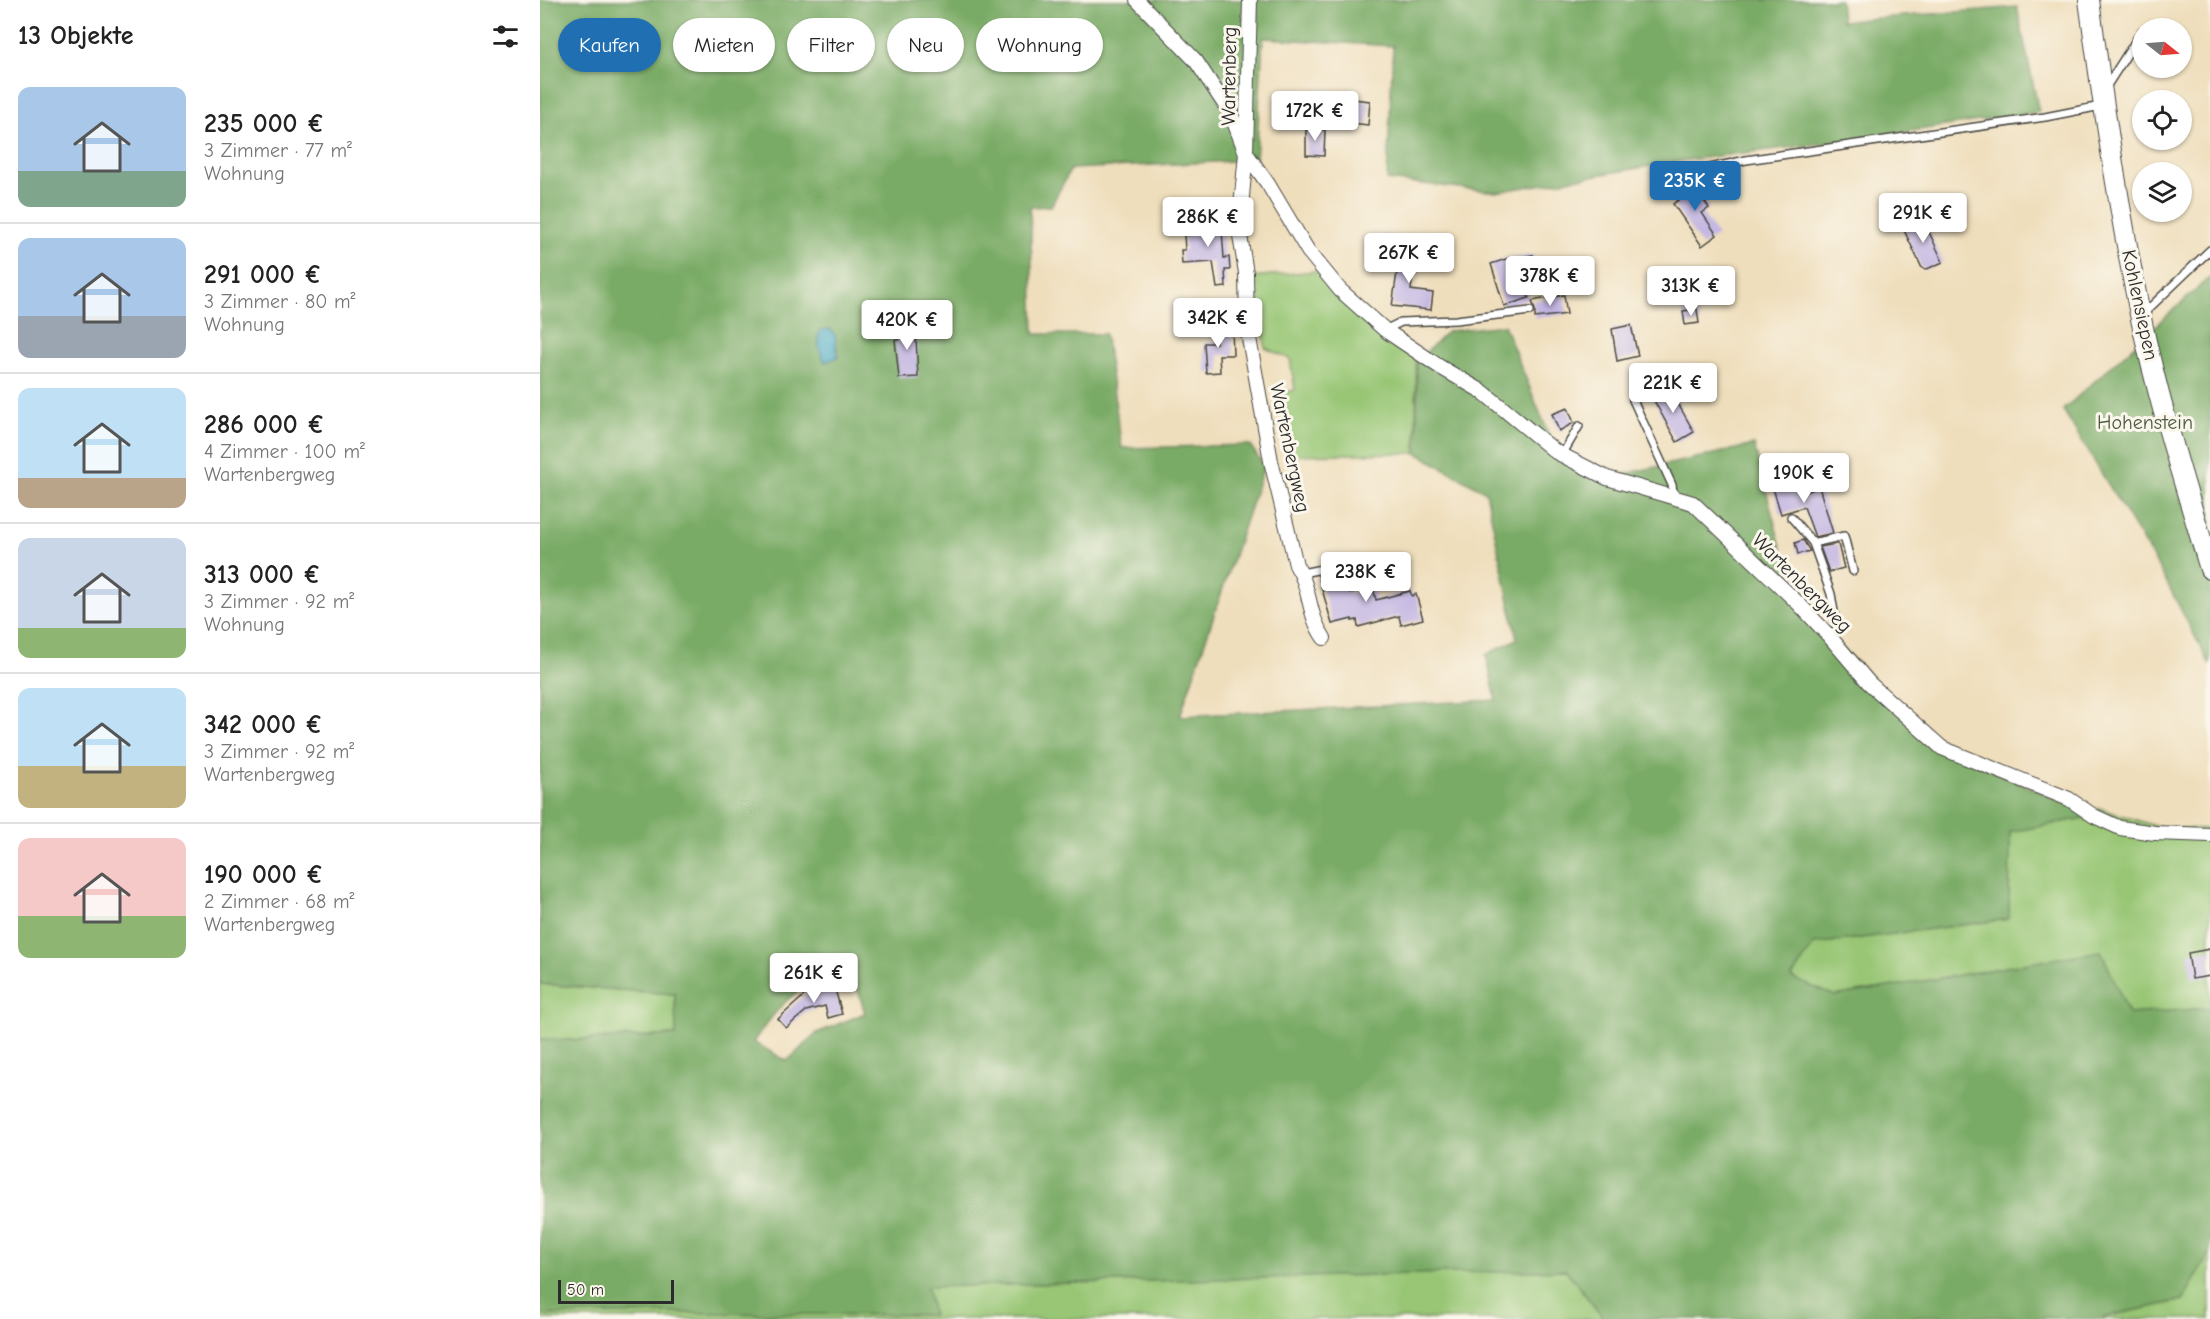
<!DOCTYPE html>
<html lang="de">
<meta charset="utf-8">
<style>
body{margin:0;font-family:"Comic Neue",sans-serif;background:#f2f2f2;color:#222;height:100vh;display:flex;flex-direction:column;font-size:22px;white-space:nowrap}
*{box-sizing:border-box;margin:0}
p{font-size:20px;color:#767676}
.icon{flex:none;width:33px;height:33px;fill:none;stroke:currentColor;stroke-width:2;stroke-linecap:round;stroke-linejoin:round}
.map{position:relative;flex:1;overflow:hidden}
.details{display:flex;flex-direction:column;background:#fff;width:540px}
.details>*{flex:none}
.top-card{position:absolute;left:18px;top:18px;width:570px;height:54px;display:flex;gap:12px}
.needle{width:39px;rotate:107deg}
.controls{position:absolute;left:1592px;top:18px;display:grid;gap:12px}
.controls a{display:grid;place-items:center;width:60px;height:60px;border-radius:50%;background:#fff;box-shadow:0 2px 4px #0004;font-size:30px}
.scale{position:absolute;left:18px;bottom:15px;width:116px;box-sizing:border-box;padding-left:6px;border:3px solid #2b2b2b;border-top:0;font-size:16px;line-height:21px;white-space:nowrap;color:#2b2b2b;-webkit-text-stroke:4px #fbf7ec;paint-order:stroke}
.price{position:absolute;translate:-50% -51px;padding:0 14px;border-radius:6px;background:#fff;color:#222;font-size:20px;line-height:39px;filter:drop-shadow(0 2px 3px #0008)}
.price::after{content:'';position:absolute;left:50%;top:36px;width:18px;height:14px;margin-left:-9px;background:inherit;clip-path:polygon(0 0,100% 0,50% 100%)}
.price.selected{background:#1f6fb2;color:#fff}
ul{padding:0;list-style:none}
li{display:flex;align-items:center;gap:18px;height:150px;padding:0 18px}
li+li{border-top:2px solid #e0e0e0}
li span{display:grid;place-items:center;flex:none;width:168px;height:120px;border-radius:12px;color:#555}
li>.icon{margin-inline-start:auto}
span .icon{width:72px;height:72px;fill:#fffc;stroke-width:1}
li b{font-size:26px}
h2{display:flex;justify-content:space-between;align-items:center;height:72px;padding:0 18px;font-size:26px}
.chip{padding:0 21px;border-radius:27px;background:#fff;box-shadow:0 2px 4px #0004;font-size:21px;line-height:54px}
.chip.selected{background:#1f6fb2;color:#fff}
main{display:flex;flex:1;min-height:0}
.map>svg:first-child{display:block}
.green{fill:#98c674;stroke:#627850;stroke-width:1.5}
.forest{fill:#7aab66;stroke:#526b48;stroke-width:1.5;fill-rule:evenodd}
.water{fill:#43a7c3;stroke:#376977;stroke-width:1.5}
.building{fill:#c2b5e2}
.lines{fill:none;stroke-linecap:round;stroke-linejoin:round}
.lane-casing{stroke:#484641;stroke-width:10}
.street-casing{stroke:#484641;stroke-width:16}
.secondary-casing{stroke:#484641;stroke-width:22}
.lane{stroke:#fff;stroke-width:7}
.street{stroke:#fff;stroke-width:14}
.secondary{stroke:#fff;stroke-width:20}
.labels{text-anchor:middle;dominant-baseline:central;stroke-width:6;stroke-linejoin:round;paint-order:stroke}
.street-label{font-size:20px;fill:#2b2b2b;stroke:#fbf7ec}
.park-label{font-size:20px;fill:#4c5a41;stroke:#fbf7ec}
</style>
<main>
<section class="details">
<h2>13 Objekte<svg class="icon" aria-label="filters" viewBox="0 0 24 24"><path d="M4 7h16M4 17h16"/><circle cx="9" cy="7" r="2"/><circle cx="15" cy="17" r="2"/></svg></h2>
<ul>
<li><span style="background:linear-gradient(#a9c7e8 70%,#7fa58c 0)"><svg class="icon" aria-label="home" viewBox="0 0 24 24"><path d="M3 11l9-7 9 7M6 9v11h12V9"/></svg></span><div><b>235 000 €</b><p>3 Zimmer · 77 m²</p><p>Wohnung</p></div></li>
<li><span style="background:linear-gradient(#a9c7e8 65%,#9aa5b1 0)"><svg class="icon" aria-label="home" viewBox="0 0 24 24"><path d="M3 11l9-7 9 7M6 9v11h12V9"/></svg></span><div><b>291 000 €</b><p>3 Zimmer · 80 m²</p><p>Wohnung</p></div></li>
<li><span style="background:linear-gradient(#bfe0f5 75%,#b9a48a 0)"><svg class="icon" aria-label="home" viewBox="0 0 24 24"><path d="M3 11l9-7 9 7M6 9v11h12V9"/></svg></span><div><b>286 000 €</b><p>4 Zimmer · 100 m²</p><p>Wartenbergweg</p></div></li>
<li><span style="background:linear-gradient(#c9d6e8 75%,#8fb573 0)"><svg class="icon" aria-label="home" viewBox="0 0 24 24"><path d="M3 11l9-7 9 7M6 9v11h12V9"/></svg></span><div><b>313 000 €</b><p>3 Zimmer · 92 m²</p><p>Wohnung</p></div></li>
<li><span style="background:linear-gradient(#bfe0f5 65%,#c2b280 0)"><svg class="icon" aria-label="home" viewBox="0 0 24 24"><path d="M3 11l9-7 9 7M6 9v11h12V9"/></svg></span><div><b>342 000 €</b><p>3 Zimmer · 92 m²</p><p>Wartenbergweg</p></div></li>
<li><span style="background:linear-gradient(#f6c9c9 65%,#8fb573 0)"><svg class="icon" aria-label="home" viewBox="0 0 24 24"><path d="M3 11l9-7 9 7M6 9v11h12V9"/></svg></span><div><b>190 000 €</b><p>2 Zimmer · 68 m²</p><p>Wartenbergweg</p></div></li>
</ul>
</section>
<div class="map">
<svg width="1670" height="1319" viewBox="0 0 1670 1319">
<rect width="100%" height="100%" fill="#fbf7ec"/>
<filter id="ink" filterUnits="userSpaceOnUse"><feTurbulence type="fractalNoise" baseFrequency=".0167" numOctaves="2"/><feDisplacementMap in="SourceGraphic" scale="12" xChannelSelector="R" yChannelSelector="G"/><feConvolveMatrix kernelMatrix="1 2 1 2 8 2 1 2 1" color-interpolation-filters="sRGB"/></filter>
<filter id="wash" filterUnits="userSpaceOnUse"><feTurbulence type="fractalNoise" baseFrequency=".008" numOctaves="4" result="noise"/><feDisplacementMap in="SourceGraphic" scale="24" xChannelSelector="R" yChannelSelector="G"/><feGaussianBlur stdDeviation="1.35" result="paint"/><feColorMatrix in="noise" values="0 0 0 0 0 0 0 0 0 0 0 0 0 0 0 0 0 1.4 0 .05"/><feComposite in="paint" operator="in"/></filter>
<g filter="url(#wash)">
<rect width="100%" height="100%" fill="#efdebc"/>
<g class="green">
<polygon points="777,271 821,318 876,360 876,453 749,455 743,393 755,390 750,359 725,348 723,320 712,320 711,277"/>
<polygon points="1559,808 1621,828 1670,829 1670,1008 1589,1014 1561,951 1295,996 1251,978 1273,944 1468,919 1470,832 1554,816"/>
<polygon points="0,984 135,994 136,1035 31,1040 0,1039"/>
<polygon points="1670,1252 1670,1319 1563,1319 1564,1317 1643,1300"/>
<polygon points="1026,1270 1064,1319 0,1319 0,1315 136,1313 393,1315 387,1287"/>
</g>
<g class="forest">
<path d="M0 0H1300L1302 21 1477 7 1499 112 1319 139 1146 160 956 192 847 180 853 46 723 38 716 160 531 169 511 206 490 207 494 334H565L582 448 710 445 724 466 640 716 956 700 946 655 977 639 946 492 877 453V361L908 331 964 325 1016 452 1067 478 1214 445 1252 588 1259 604 1402 748 1554 816 1470 832 1469 919 1274 944 1251 978 1295 996 1561 951 1589 1014 1670 1008V1252L1643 1300 1564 1317 1563 1319 1377 1316 1374 1319H1064L1026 1270 387 1287 393 1315 136 1313 0 1315V1039L31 1040 136 1035 135 994 0 984ZM312 971 325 1013 277 1033 247 1061 213 1042C244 1000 257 982 312 971Z"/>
<polygon points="1670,277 1670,665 1619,568 1523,410"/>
</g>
<path class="water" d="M290 329 295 335 298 357 285 362C279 352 276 342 280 330Z"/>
<g id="blocks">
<g class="building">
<polygon points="813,99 830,101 828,125 811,123"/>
<polygon points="766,129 785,130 784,156 766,155"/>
<polygon points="1147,177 1153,185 1155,184 1164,196 1162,198 1169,208 1162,213 1177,235 1162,246 1133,204 1145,195 1138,184"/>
<polygon points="681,217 684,258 689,257 690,270 685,270 686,287 677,288 673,262 642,264 641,250 645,250 644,235 649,235 649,230 663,229 662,218"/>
<polygon points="1382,217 1403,262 1387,269 1382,268 1362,226"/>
<polygon points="861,246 876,248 871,290 893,293 891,310 852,306"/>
<polygon points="993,255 993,258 996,258 998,270 981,273 989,298 964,306 951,264 969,258 970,259"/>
<polygon points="1024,295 1027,314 995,318 995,310 992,301"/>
<polygon points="1157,309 1159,323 1145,325 1143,311"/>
<polygon points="373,321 375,338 376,338 378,377 359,378 355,340 359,340 358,323"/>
<polygon points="1091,325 1098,356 1077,361 1072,329"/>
<polygon points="692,328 693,355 679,355 680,372 666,373 664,343 676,343 675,329"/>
<polygon points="1128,386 1154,432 1137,442 1111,395"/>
<polygon points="1028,408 1034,423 1019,431 1012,414"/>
<polygon points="1260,477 1266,492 1279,487 1293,533 1275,537 1264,507 1241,514 1232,485"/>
<polygon points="1263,540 1270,551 1258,554 1255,543"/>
<polygon points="1296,544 1298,544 1304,568 1289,572 1280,547"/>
<polygon points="805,570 810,593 833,587 836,600 870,591 872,596 876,594 883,619 861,625 859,616 818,627 817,620 812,621 812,619 792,624 778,575"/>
<polygon points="1670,949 1670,976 1652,979 1648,953"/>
<polygon points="293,982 302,1014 288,1018 285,1006 266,1011 246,1028 238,1019 275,986"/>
</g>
</g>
</g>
<g filter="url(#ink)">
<use href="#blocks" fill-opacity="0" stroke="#484641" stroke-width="1.5"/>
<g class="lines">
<defs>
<g id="lane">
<polyline points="1566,87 1602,31"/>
<polyline points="1157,171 1206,160 1505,117 1561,106"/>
<polyline points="1602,315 1670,250"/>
<polyline points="845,330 861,322 916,320 990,311"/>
<polyline points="1104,377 1094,386 1093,400 1132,485 1134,497"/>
<polyline points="1022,455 1039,426"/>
<polyline points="1251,517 1273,543 1291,594 1297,629 1290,637"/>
<polyline points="1273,543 1304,536 1313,571"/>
<polyline points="762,573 811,563 820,567 826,579"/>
</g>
<g id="street">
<polyline points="597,0 656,61 691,114 706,153 728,184 768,251 800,290 845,330 900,367 943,392 1016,452 1067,478 1153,503 1259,604 1290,637 1329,683 1402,748 1529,799 1554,816 1580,828 1615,833 1670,835"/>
<path d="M710 0 706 153 699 229 706 273 707 327 731 461 756 565C771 587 767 614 784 638"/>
</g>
<path id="secondary" d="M1549 0C1563 105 1579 210 1600 314 1618 401 1645 485 1670 569"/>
</defs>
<use href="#lane" class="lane-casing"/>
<use href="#street" class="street-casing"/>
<use href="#secondary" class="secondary-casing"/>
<use href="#lane" class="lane"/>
<use href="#street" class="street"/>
<use href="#secondary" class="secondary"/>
</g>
</g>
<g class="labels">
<g class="street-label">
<text transform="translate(689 76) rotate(-89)">Wartenberg</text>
<text transform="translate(1600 305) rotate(78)">Kohlensiepen</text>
<text transform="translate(750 448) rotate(78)">Wartenbergweg</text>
<text transform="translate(1262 583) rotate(45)">Wartenbergweg</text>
</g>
<g class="park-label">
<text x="1605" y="422">Hohenstein</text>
</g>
</g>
</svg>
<div class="controls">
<a><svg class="needle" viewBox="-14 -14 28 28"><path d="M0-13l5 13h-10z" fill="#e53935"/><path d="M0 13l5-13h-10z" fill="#767676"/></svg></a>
<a><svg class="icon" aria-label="locate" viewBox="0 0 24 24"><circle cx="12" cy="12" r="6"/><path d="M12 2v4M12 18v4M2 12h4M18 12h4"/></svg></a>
<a><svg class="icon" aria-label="layers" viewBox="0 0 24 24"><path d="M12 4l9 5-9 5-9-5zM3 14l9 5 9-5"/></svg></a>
</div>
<div class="scale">50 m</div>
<b class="price" style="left:775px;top:142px">172K €</b>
<b class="price selected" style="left:1155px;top:212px">235K €</b>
<b class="price" style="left:1383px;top:244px">291K €</b>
<b class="price" style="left:668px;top:248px">286K €</b>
<b class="price" style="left:869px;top:284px">267K €</b>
<b class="price" style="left:1010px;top:307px">378K €</b>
<b class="price" style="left:1151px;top:317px">313K €</b>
<b class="price" style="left:678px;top:349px">342K €</b>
<b class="price" style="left:367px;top:351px">420K €</b>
<b class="price" style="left:1133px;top:414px">221K €</b>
<b class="price" style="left:1264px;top:504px">190K €</b>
<b class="price" style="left:826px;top:603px">238K €</b>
<b class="price" style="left:274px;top:1004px">261K €</b>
<div class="top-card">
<a class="chip selected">Kaufen</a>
<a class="chip">Mieten</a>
<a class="chip">Filter</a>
<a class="chip">Neu</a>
<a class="chip">Wohnung</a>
</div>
</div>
</main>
